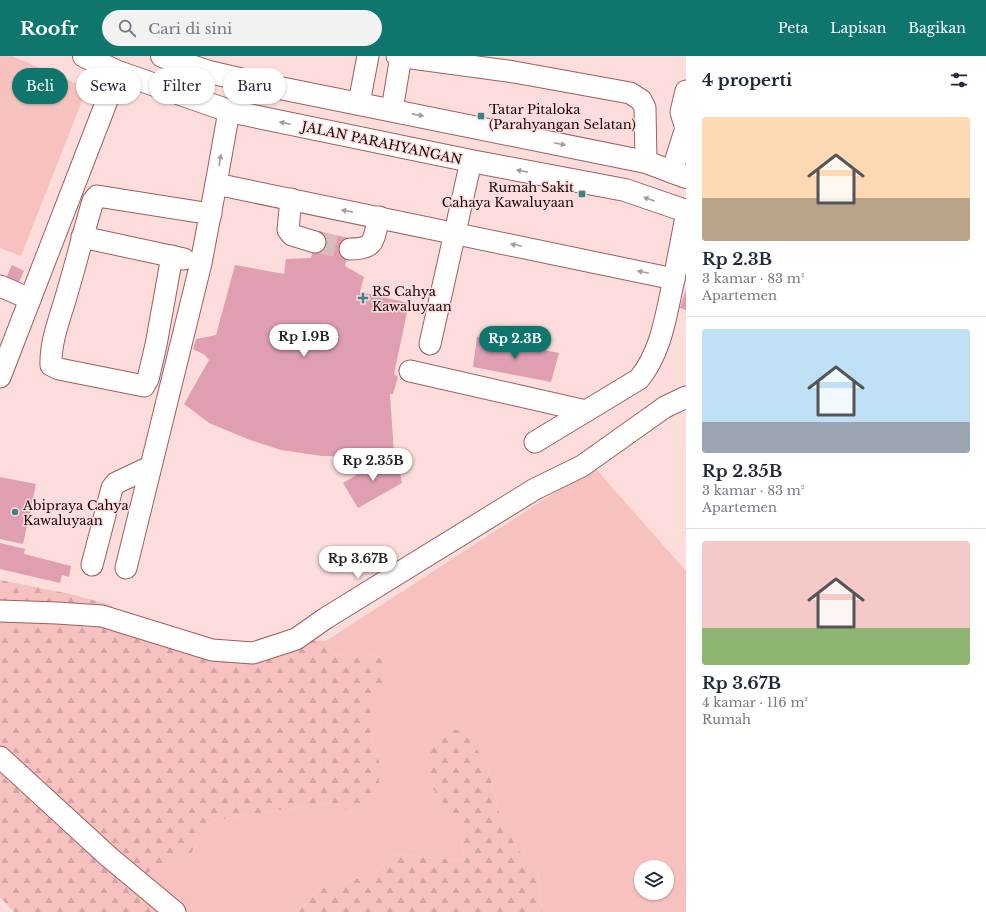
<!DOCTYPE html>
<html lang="id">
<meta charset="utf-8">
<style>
body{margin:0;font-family:"Libre Baskerville",serif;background:#f2f2f3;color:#1f2937;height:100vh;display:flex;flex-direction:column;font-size:15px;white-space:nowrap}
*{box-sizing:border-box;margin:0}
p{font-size:13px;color:#747a83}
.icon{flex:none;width:22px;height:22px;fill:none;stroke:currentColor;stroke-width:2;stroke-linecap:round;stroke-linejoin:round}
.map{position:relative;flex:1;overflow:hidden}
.details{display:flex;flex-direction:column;background:#fff;width:300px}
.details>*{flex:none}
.hud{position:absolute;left:12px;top:12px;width:380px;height:36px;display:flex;gap:8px}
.tools{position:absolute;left:634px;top:804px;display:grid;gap:8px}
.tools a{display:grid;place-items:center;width:40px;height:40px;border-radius:50%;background:#fff;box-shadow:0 1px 3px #0004;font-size:20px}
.price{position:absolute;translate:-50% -34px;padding:0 9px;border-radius:14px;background:#fff;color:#222;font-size:13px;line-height:26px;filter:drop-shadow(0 1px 2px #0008)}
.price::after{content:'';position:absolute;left:50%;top:24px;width:12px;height:9px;margin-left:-6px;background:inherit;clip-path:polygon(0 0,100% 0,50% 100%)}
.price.active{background:#0f766e;color:#fff}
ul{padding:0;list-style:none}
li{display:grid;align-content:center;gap:8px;height:212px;padding:0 16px}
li+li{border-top:1px solid #e0e1e3}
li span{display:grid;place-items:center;height:124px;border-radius:4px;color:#555}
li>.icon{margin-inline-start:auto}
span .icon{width:72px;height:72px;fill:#fffc;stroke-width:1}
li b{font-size:17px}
h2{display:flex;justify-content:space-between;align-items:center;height:48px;padding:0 16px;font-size:17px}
.pill{padding:0 14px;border-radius:18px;background:#fff;box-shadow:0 1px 3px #0004;font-size:14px;line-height:36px}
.pill.active{background:#0f766e;color:#fff}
header{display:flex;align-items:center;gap:24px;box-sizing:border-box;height:56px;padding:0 20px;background:#0f766e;color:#fff}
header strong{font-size:19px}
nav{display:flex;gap:22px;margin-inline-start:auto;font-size:14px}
.search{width:280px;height:36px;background:#f2f2f3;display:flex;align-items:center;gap:10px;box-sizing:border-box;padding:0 14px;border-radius:22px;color:#747a83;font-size:15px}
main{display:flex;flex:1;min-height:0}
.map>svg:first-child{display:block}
.green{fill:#f7c1c0;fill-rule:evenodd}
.forest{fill:url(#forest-firs)}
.building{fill:#e09eb1}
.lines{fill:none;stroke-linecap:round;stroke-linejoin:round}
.minor-tunnel{stroke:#dbbcbc;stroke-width:21;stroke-dasharray:21 10;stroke-linecap:butt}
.minor-casing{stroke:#a05d5d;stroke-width:23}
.major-casing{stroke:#a05d5d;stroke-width:24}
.minor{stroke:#fff;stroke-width:21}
.major{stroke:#fff;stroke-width:22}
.oneway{fill:#a49b9b}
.poi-dot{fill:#3a8386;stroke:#fddddc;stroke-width:1.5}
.labels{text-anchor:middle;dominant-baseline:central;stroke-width:3;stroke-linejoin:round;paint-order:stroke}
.poi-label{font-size:13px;fill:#1b0405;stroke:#fddddc;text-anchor:start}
.street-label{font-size:13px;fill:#1b0405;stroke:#fddddc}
</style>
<header>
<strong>Roofr</strong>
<div class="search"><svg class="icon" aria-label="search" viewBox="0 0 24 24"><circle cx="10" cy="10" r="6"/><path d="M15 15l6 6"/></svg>Cari di sini</div>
<nav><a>Peta</a><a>Lapisan</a><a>Bagikan</a></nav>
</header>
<main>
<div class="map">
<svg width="686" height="856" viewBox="0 0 686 856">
<defs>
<pattern id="forest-firs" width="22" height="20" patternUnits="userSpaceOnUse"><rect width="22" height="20" fill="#f7c1c0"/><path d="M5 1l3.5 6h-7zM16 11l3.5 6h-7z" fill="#d3a4a4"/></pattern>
</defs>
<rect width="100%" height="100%" fill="#fddddc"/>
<g class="green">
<polygon points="0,0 12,0 87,32 21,200 0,192"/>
<path d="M594 411 686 515V856H542L538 817 516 791 498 754 488 712 423 717 457 769 465 805 395 798 374 818 319 833 298 856H169L146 818 165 806 190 799 211 765 286 753 333 747 355 756 379 705 370 677V653L389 626 380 601 359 596 333 600 326 585ZM641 811H667V837H641Z"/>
</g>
<g class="forest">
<polygon points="0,524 70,538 111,549 130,577 226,597 283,583 326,585 333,600 359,596 380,601 390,626 370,654 370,677 379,705 379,739 354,756 333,747 286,753 211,765 190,799 165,806 146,818 169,856 14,856 0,841"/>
<polygon points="439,671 466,676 488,712 498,754 516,791 538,817 542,856 298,856 319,833 374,818 395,798 465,805 457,769 423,717"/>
</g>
<g class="building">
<polygon points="318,175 352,183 345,210 364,221 360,236 409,247 394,318 398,321 393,338 390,338 394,398 365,401 322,400 281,394 250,384 209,367 184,348 209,304 205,299 193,293 196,283 216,279 235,209 284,218 286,203 311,202"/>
<polygon points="12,209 24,215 18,228 6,222"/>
<polygon points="686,233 686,254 680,252"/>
<polygon points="477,281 559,297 551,326 473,311"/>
<polygon points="390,399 395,407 391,413 393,417 400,416 402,427 358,452 343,427"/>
<polygon points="0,421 36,428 23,488 0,483"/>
<polygon points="0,487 25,493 24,498 71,510 69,521 62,519 60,527 0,513"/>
</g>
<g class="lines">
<polyline class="minor-tunnel" points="315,186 350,193"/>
<defs>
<g id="minor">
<polyline points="397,0 514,16 630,37 641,44 645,52 646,106"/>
<polyline points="359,47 368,0"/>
<polyline points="392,54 401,0"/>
<polyline points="229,55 216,128 674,223 686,161"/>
<polyline points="686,73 681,56 686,35"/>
<polyline points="672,116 684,78 686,78"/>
<polyline points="291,143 288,174 292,179 315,186"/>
<polyline points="82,181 184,203"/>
<path d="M350 193C376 193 373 184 379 161"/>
<path d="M172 200 156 289 148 323 144 330 59 313 51 309C50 284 62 257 68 234 77 204 84 174 93 145L97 140 211 158"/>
<polyline points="0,230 30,243"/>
<polyline points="430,288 471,105"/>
<polyline points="410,315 586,355"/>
<polyline points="0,321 118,16"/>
<path d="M535 386 639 323C662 295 666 258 674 223"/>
<polyline points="92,509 112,432 116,427 150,411"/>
<polyline points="126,512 201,207 216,128"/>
<polyline points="0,555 57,557 102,560 212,594 253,597 296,583 326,562 535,433 582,410 665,351 686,341"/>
<polyline points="0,701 109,801 175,856"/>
</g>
<g id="major">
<polyline points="84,0 118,16 229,55 471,105 625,134 686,155"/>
<polyline points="162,0 209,16 270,30 646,106 686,121"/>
</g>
</defs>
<use href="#minor" class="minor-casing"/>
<use href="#major" class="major-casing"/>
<use href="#minor" class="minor"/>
<use href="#major" class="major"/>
</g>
<defs><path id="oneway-solid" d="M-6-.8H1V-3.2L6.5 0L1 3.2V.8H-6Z"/></defs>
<g class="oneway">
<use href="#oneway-solid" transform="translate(418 59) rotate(11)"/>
<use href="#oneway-solid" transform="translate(285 67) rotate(-168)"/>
<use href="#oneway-solid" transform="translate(560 88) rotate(12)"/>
<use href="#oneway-solid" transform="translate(220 104) rotate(-80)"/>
<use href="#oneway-solid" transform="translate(522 115) rotate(-169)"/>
<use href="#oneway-solid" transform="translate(649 143) rotate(-161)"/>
<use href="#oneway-solid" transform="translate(347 155) rotate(-169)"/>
<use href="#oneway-solid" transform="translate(516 189) rotate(-168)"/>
<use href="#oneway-solid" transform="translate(643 216) rotate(-168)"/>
</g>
<g class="poi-dot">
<rect x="477" y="56" width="8" height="8" rx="2"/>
<rect x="578" y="134" width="8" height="8" rx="2"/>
<path d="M361 236h4v4h4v4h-4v4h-4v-4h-4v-4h4z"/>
<circle cx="15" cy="456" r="4"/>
</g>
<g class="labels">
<g class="poi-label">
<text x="489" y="53">Tatar Pitaloka<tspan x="489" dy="15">(Parahyangan Selatan)</tspan></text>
<text x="574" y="131" text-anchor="end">Rumah Sakit<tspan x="574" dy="15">Cahaya Kawaluyaan</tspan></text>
<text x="372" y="235">RS Cahya<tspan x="372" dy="15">Kawaluyaan</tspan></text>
<text x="23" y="449">Abipraya Cahya<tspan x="23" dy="15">Kawaluyaan</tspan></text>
</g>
<g class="street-label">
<text transform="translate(382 87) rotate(12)">JALAN PARAHYANGAN</text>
</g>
</g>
</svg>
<div class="tools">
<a><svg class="icon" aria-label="layers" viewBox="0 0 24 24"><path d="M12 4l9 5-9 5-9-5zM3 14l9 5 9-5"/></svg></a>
</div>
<b class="price" style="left:304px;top:302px">Rp 1.9B</b>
<b class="price active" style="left:515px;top:304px">Rp 2.3B</b>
<b class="price" style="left:373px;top:426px">Rp 2.35B</b>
<b class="price" style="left:358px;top:524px">Rp 3.67B</b>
<div class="hud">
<a class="pill active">Beli</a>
<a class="pill">Sewa</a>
<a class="pill">Filter</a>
<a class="pill">Baru</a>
</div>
</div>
<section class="details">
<h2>4 properti<svg class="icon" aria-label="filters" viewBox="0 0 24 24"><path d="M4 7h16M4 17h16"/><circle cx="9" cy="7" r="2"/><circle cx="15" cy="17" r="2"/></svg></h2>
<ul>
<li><span style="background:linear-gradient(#ffd9b3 65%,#b9a48a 0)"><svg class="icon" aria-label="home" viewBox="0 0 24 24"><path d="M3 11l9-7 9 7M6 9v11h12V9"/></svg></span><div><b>Rp 2.3B</b><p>3 kamar · 83 m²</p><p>Apartemen</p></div></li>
<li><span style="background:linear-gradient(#bfe0f5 75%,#9aa5b1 0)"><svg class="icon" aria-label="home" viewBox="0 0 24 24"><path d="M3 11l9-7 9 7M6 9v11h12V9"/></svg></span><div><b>Rp 2.35B</b><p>3 kamar · 83 m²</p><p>Apartemen</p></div></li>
<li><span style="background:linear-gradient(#f6c9c9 70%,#8fb573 0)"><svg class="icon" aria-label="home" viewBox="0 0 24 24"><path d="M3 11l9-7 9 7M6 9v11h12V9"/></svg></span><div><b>Rp 3.67B</b><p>4 kamar · 116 m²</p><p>Rumah</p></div></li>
</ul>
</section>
</main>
